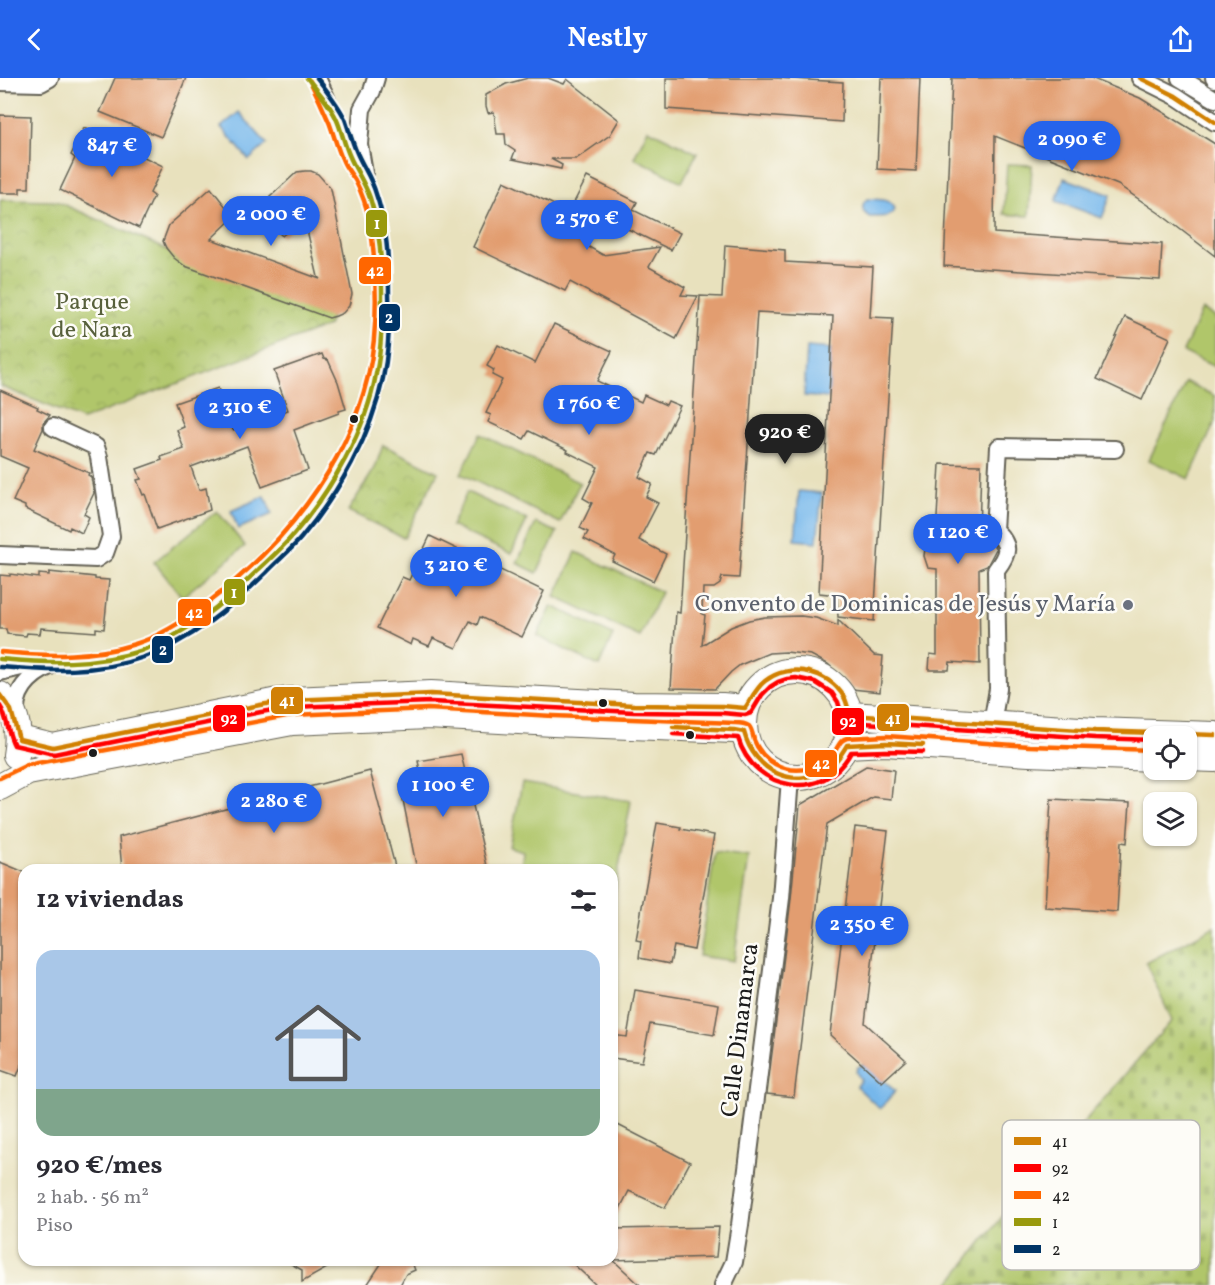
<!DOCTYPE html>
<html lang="es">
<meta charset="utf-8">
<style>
body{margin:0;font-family:Vollkorn,serif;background:#f2f2f3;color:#2b2b33;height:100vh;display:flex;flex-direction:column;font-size:22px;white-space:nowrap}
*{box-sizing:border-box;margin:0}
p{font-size:20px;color:#7c7c81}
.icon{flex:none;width:33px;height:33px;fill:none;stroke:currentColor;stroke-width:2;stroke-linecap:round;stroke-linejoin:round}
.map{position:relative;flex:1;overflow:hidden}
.drawer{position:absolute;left:18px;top:786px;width:600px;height:402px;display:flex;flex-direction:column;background:#fff;border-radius:18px;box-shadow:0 2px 4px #0004}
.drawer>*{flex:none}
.controls{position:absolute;left:1143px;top:648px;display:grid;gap:12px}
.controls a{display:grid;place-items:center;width:54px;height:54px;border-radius:12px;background:#fff;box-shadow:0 2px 4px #0004;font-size:30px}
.price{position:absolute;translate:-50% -51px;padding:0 14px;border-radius:21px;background:#2563eb;color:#fff;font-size:20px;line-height:39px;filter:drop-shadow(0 2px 3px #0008)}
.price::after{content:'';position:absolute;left:50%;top:36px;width:18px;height:14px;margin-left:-9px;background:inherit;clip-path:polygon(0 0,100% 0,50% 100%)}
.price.selected{background:#222;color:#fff}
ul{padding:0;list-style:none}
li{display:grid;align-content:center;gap:12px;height:318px;padding:0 18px}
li+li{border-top:2px solid #e1e1e2}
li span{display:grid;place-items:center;height:186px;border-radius:18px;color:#555}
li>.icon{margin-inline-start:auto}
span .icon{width:108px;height:108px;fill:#fffc;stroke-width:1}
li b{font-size:26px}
h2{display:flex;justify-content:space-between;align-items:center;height:72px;padding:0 18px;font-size:26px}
header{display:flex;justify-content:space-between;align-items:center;height:78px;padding:0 18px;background:#2563eb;color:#fff;font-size:27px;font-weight:700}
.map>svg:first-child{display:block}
.cemetery{fill:url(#cemetery-stones);stroke:#667143;stroke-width:1.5}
.park{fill:url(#park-crowns);stroke:#667143;stroke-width:1.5}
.garden{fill:#b0c66a;stroke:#667143;stroke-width:1.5}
.water{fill:#76b7eb;stroke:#496a84;stroke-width:1.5}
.building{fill:#e29d70}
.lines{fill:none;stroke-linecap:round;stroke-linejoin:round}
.minor-casing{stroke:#636154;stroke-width:20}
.primary-casing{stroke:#636154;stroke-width:28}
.minor{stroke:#fff;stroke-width:16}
.primary{stroke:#fff;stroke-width:26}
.bus-1-casing{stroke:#fdfcf7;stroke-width:9}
.bus-2-casing{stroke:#fdfcf7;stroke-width:9}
.bus-3-casing{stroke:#fdfcf7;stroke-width:9}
.bus-4-casing{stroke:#fdfcf7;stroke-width:9}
.bus-5-casing{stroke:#fdfcf7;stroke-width:9}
.bus-1{stroke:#d18006;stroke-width:4.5}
.bus-2{stroke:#f00;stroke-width:4.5}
.bus-3{stroke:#f60;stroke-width:4.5}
.bus-4{stroke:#99990d;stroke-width:4.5}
.bus-5{stroke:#003466;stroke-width:4.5}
.bus-dot{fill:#1c1c1c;stroke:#fdfcf7;stroke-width:2}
.worship-dot{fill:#6b7280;stroke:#fdfcf7;stroke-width:2}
.labels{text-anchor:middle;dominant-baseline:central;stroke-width:5;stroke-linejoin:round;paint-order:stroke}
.park-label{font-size:24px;fill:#57603b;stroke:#fdfcf7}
.worship-label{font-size:24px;fill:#5b616d;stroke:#fdfcf7;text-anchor:end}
.street-label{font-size:24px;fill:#1c1c1c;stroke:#fdfcf7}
.key{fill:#fdfcf7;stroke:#bab9b5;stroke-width:1.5}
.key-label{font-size:16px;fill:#1c1c1c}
.line-badge{stroke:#fdfcf7;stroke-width:2}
.badge-label{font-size:16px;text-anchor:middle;font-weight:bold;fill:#fff}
</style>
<header><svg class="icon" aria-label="back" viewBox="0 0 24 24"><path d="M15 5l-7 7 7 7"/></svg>Nestly<svg class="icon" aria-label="share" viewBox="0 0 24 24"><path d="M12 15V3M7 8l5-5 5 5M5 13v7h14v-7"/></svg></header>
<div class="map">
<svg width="1215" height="1207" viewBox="0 0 1215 1207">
<defs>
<pattern id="cemetery-stones" width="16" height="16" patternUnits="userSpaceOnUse" patternTransform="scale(1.5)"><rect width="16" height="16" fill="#b0c66a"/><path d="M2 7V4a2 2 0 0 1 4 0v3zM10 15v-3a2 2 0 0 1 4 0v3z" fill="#97aa5b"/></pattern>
<pattern id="park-crowns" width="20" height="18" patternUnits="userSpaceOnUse" patternTransform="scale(1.5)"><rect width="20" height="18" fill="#b0c66a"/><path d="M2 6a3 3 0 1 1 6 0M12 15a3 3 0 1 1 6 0" fill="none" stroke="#97aa5b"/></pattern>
</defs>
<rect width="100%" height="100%" fill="#fdfcf7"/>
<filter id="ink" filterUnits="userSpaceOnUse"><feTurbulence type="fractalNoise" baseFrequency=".0167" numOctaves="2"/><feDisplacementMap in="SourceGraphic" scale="12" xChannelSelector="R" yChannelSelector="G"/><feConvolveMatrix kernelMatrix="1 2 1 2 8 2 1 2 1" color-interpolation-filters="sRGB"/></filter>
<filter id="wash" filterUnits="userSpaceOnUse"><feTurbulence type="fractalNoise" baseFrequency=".008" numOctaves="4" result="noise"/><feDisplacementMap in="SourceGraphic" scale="24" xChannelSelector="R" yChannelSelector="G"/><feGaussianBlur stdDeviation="1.35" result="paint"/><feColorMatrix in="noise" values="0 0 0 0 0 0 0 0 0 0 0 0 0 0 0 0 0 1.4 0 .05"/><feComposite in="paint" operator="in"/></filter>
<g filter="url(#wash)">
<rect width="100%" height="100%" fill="#e8e1bd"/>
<polygon class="cemetery" points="1215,848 1215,1207 948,1207 1006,1134 1160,956 1172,943 1146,885"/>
<g class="park">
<polygon points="0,122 56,123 190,182 334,232 328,248 82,342 0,308"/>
<polygon points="383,367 438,394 404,460 348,433 375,390"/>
</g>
<g class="garden">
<polygon points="648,51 697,75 682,104 634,80"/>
<polygon points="1007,86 1032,87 1029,138 1004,136"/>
<polygon points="1202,232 1215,239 1215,289 1183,274"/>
<polygon points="1186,304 1215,318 1215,344 1189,401 1149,382"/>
<polygon points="480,356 580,405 560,445 461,396"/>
<polygon points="467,414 527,442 511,476 451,448"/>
<polygon points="217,433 245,468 182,519 154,484"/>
<polygon points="536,445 557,454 537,495 517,485"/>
<polygon points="576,474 661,514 640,559 555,519"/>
<polygon points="552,528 613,557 599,588 537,558"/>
<polygon points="522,705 631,723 612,828 612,792 521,792 523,773 509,769"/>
<polygon points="715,774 749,779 734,883 699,878"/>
</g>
<g class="water">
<polygon points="239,34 267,66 249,82 221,49"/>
<polygon points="1064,100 1111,117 1102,140 1056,123"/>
<path d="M867 121C878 122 891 120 895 131 892 141 879 138 870 139 862 135 860 127 867 121Z"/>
<polygon points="807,269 831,271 829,320 804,318"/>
<polygon points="799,413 822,415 817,464 795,462"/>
<polygon points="265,418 272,436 238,451 231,433"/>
<polygon points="862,987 868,988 895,1013 880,1031 856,1008 861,1002 856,994 858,989"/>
</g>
<g id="blocks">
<g class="building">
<polygon points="115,0 186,0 161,59 100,34"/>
<polygon points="528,0 548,0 564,6 567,1 619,42 610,57 576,81 551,81 562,87 561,91 512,81 515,73 506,67 505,56 497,56 494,34 488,35 486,28 486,17 506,6"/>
<polygon points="666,0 774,0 843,4 842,44 666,31"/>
<polygon points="881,0 920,0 916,93 877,91"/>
<polygon points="952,0 1091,0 1140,20 1207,61 1215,66 1215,178 1159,135 1118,107 995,58 994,155 1162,166 1160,202 944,188"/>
<polygon points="0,37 31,38 29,110 20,110 20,115 0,115"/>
<polygon points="84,50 163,88 150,115 154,118 139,150 60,112 75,80 71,77"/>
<polygon points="305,93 311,93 318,96 331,111 352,216 349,228 343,235 336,238 329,240 185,188 174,180 166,170 163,163 169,147 211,110 234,139 211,161 320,201 318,199 304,139 282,158 257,131 297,94"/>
<polygon points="587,99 637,124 633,132 680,155 671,172 601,138 587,168 603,177 660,169 649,189 685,209 681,217 698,218 676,261 570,204 565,213 473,169 504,103 569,134"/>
<polygon points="725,167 785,172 785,184 873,189 870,239 893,240 874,543 838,539 837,517 819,515 833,238 757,234 739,500 722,499 720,506 714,510 703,510 702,536 705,537 702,567 731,549 749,542 765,539 801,538 816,540 838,548 838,542 874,577 883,578 880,614 852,611 844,601 828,586 811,577 786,574 769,575 740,587 731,594 715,611 671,610 676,534 680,535 700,218 722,219"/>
<polygon points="1125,239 1170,260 1142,322 1097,301"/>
<polygon points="554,246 612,273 597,303 641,324 644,317 666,327 668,323 680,328 656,377 650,375 639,399 652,406 646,419 658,425 639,462 666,476 653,503 612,483 615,477 584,461 588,454 580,450 592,425 583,420 598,389 567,374 568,372 529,353 524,361 488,344 491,337 486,335 502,302 492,297 494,292 487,288 498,267 535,285"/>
<polygon points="322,276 324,281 328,282 338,304 346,331 339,333 339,335 294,352 308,392 262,409 247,368 191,389 199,412 206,410 210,432 157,451 145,416 143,417 137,402 141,401 137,391 162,382 161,379 184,371 177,352 184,349 175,325 218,310 233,352 288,332 274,293"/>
<polygon points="0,312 38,329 37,331 50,337 43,345 43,351 34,371 89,395 88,397 91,399 94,415 84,436 89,439 82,455 70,449 69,452 25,431 25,428 13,423 28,390 0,378"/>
<polygon points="940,386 981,387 979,455 985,457 994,468 996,471 987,488 979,491 980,586 950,584 949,592 929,592 930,576 937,577 937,491 928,490 924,478 926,464 929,457 936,457"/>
<polygon points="430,458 544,513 522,559 480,539 477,547 470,543 456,570 433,560 429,568 413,561 411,567 377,550 402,499 409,502"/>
<polygon points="49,494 95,499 95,501 109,502 104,551 96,550 96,554 41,550 40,556 27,555 26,558 7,556 6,551 0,551 0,497 10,498 10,496 39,500 39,496 49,497"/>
<polygon points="461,676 488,792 417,792 400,707 422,701 418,683"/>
<polygon points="866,688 894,692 891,721 873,719 827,746 794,1019 767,1016 791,821 800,727"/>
<polygon points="370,693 396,792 122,792 119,759"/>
<polygon points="1051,721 1130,725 1127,765 1121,764 1117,834 1045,829"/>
<polygon points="657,745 681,749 680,751 714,757 694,872 674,868 670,886 639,880 641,863 636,862"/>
<polygon points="855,749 888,753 865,945 906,982 882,1004 830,957"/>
<polygon points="0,784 24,794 24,980 17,998 0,992"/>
<polygon points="635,912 719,926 714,957 650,946 642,984 612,980 612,957 627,959"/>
<polygon points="612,1044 690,1084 665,1130 629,1113 612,1146"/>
<polygon points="719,1149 716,1179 612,1182 612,1151"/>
<polygon points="284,1182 341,1182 302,1204 302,1192"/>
<polygon points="400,1182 411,1182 415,1192 406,1196 400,1207 367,1207 383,1183"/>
<polygon points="569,1182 613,1182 640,1207 596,1207"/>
</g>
</g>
</g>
<g filter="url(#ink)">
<use href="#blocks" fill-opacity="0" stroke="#636154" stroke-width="1.5"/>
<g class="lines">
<defs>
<g id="minor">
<polyline points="1140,0 1176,18 1215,44"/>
<polyline points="1180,0 1215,21"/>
<polyline points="1214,0 1215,1"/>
<polyline points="0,4 41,5 50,0"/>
<polyline points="364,95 359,66 362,31 372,13 376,0"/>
<polyline points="0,477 96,481 105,475 111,458 99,379 96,369 53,349"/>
<polyline points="0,594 39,585 89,585 104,582 139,573 166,562 230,518 294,456 312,431 349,373 368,325 376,298 382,247 382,205 378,148 365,105 351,81 334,37 317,0"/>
<path d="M16 640C13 614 29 597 52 587"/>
<path d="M992 646 998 611 996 492C1009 475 1011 467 994 452L999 369 1115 371"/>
<polyline points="723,1207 734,1184 740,1147 781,820 790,700"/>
</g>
<g id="primary">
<circle cx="797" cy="646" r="53"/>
<path d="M0 617C18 633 20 655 16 677"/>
<polyline points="850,637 1095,653 1215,657"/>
<polyline points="19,661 53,669 273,624 291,622 431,616 634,627 722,628 745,630"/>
<polyline points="847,667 886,665 1029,675 1154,680"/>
<polyline points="1186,680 1215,681"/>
<polyline points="0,709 28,694 292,644 428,638 553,645 734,652 744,654"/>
</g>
</defs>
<use href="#minor" class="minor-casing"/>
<use href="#primary" class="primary-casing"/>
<use href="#minor" class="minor"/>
<use href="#primary" class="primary"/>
<defs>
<g id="bus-1">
<polyline points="1140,0 1176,18 1215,44"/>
<path d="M0 617 11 632 19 661 53 669 260 627 291 622 431 616 634 627 722 628 745 630C751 621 756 610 765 603 789 584 828 592 844 619 847 624 848 631 850 637L1095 653 1215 657"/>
<path d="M673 649 734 652 744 654C754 693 795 714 829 689 838 683 842 675 847 667L886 665 923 667"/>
</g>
<g id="bus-2">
<path d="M0 628C8 640 7 655 14 667L54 676 261 634 292 629 431 624 634 634 722 635 745 637 751 635 762 617 770 609 778 604 787 601 796 600 815 604 832 615 838 624 843 641 849 644 1095 660 1154 662"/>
<path d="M673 656 738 660C754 714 824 725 851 674L886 673 923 674"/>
</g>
<g id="bus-3">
<path d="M1 574C46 578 91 580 135 566 161 558 185 542 206 526 281 470 346 391 368 298 379 252 377 191 370 145 367 130 362 115 355 102 351 96 346 90 343 83 337 70 334 57 329 44 323 30 317 17 310 3"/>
<path d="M0 700 27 687 292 637 428 631 553 638 735 645C739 645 746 646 749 648 752 651 753 658 754 662 758 672 766 681 775 686 795 697 822 692 835 673 839 667 840 662 847 660L887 658 1029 668 1154 672"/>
</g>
<path id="bus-4" d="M0 581C47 585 94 588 140 573 186 557 224 525 259 491 271 480 283 469 294 456 331 413 366 352 376 296 382 269 382 241 382 214 382 182 380 150 370 120 365 105 356 93 350 79 344 66 342 53 336 40 329 25 318 13 307 0"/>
<path id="bus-5" d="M0 589C48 593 97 596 144 579 191 563 230 530 266 495 277 483 290 473 301 460 339 415 371 358 383 300 389 272 390 242 389 214 389 181 387 147 376 116 372 101 363 89 357 75 352 64 349 52 345 41 338 26 327 13 317 0"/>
</defs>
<use href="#bus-1" class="bus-1-casing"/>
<use href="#bus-2" class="bus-2-casing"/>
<use href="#bus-3" class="bus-3-casing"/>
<use href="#bus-4" class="bus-4-casing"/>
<use href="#bus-5" class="bus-5-casing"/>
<use href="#bus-1" class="bus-1"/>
<use href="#bus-2" class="bus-2"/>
<use href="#bus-3" class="bus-3"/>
<use href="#bus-4" class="bus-4"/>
<use href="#bus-5" class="bus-5"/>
</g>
</g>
<g class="bus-dot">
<circle cx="354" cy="341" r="5"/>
<circle cx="603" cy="625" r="5"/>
<circle cx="690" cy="657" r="5"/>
<circle cx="93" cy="675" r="5"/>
</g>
<circle class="worship-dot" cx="1128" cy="527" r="6"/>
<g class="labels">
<g class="park-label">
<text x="92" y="225">Parque<tspan x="92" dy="28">de Nara</tspan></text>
</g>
<g class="worship-label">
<text x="1116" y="527">Convento de Dominicas de Jesús y María</text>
</g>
<g class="street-label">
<text transform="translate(741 952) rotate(-83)">Calle Dinamarca</text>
</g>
</g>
<rect x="1002" y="1042" width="198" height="150" rx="9" class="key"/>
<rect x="1014" y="1059" width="27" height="8" fill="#d18006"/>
<rect x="1014" y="1086" width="27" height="8" fill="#f00"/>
<rect x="1014" y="1113" width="27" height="8" fill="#f60"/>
<rect x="1014" y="1140" width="27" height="8" fill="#99990d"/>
<rect x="1014" y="1167" width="27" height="8" fill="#003466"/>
<g class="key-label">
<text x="1052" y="1069">41</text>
<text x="1052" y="1096">92</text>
<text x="1052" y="1123">42</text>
<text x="1052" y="1150">1</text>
<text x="1052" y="1177">2</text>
</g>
<g class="line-badge">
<rect x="365" y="131" width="23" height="29" rx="6" fill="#99990d"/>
<rect x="358" y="178" width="34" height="29" rx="6" fill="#f60"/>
<rect x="378" y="225" width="23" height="29" rx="6" fill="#003466"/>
<rect x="223" y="500" width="23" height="28" rx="6" fill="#99990d"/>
<rect x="177" y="520" width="35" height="29" rx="6" fill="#f60"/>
<rect x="151" y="557" width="23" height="29" rx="6" fill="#003466"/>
<rect x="270" y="608" width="34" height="29" rx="6" fill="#d18006"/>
<rect x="876" y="625" width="34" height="29" rx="6" fill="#d18006"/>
<rect x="212" y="626" width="34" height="29" rx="6" fill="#f00"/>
<rect x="831" y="629" width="34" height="29" rx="6" fill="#f00"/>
<rect x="804" y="671" width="34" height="29" rx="6" fill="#f60"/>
</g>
<g class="badge-label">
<text x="377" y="151">1</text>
<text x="375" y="198">42</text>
<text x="389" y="245">2</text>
<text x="234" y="520">1</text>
<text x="194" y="540">42</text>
<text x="163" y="577">2</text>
<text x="287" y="628">41</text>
<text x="893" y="646">41</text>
<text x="229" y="646">92</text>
<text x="848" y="649">92</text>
<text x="821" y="691">42</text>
</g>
</svg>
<div class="controls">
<a><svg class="icon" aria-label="locate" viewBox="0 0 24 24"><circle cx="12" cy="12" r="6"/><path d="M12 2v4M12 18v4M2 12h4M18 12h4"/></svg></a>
<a><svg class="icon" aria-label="layers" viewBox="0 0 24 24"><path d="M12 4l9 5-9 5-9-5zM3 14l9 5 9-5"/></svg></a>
</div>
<b class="price" style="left:1072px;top:94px">2 090 €</b>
<b class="price" style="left:112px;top:100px">847 €</b>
<b class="price" style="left:271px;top:169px">2 000 €</b>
<b class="price" style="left:587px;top:173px">2 570 €</b>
<b class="price" style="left:589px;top:358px">1 760 €</b>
<b class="price" style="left:240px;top:362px">2 310 €</b>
<b class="price selected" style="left:785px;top:387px">920 €</b>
<b class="price" style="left:958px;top:487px">1 120 €</b>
<b class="price" style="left:456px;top:520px">3 210 €</b>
<b class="price" style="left:443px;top:740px">1 100 €</b>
<b class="price" style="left:274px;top:756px">2 280 €</b>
<b class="price" style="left:862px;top:879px">2 350 €</b>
<section class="drawer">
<h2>12 viviendas<svg class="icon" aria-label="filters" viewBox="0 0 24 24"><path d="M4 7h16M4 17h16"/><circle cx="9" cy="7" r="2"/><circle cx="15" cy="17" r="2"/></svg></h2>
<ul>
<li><span style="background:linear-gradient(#a9c7e8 75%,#7fa58c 0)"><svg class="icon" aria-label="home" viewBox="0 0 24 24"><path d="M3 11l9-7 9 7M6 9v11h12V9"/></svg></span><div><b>920 €/mes</b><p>2 hab. · 56 m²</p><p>Piso</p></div></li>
</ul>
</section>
</div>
